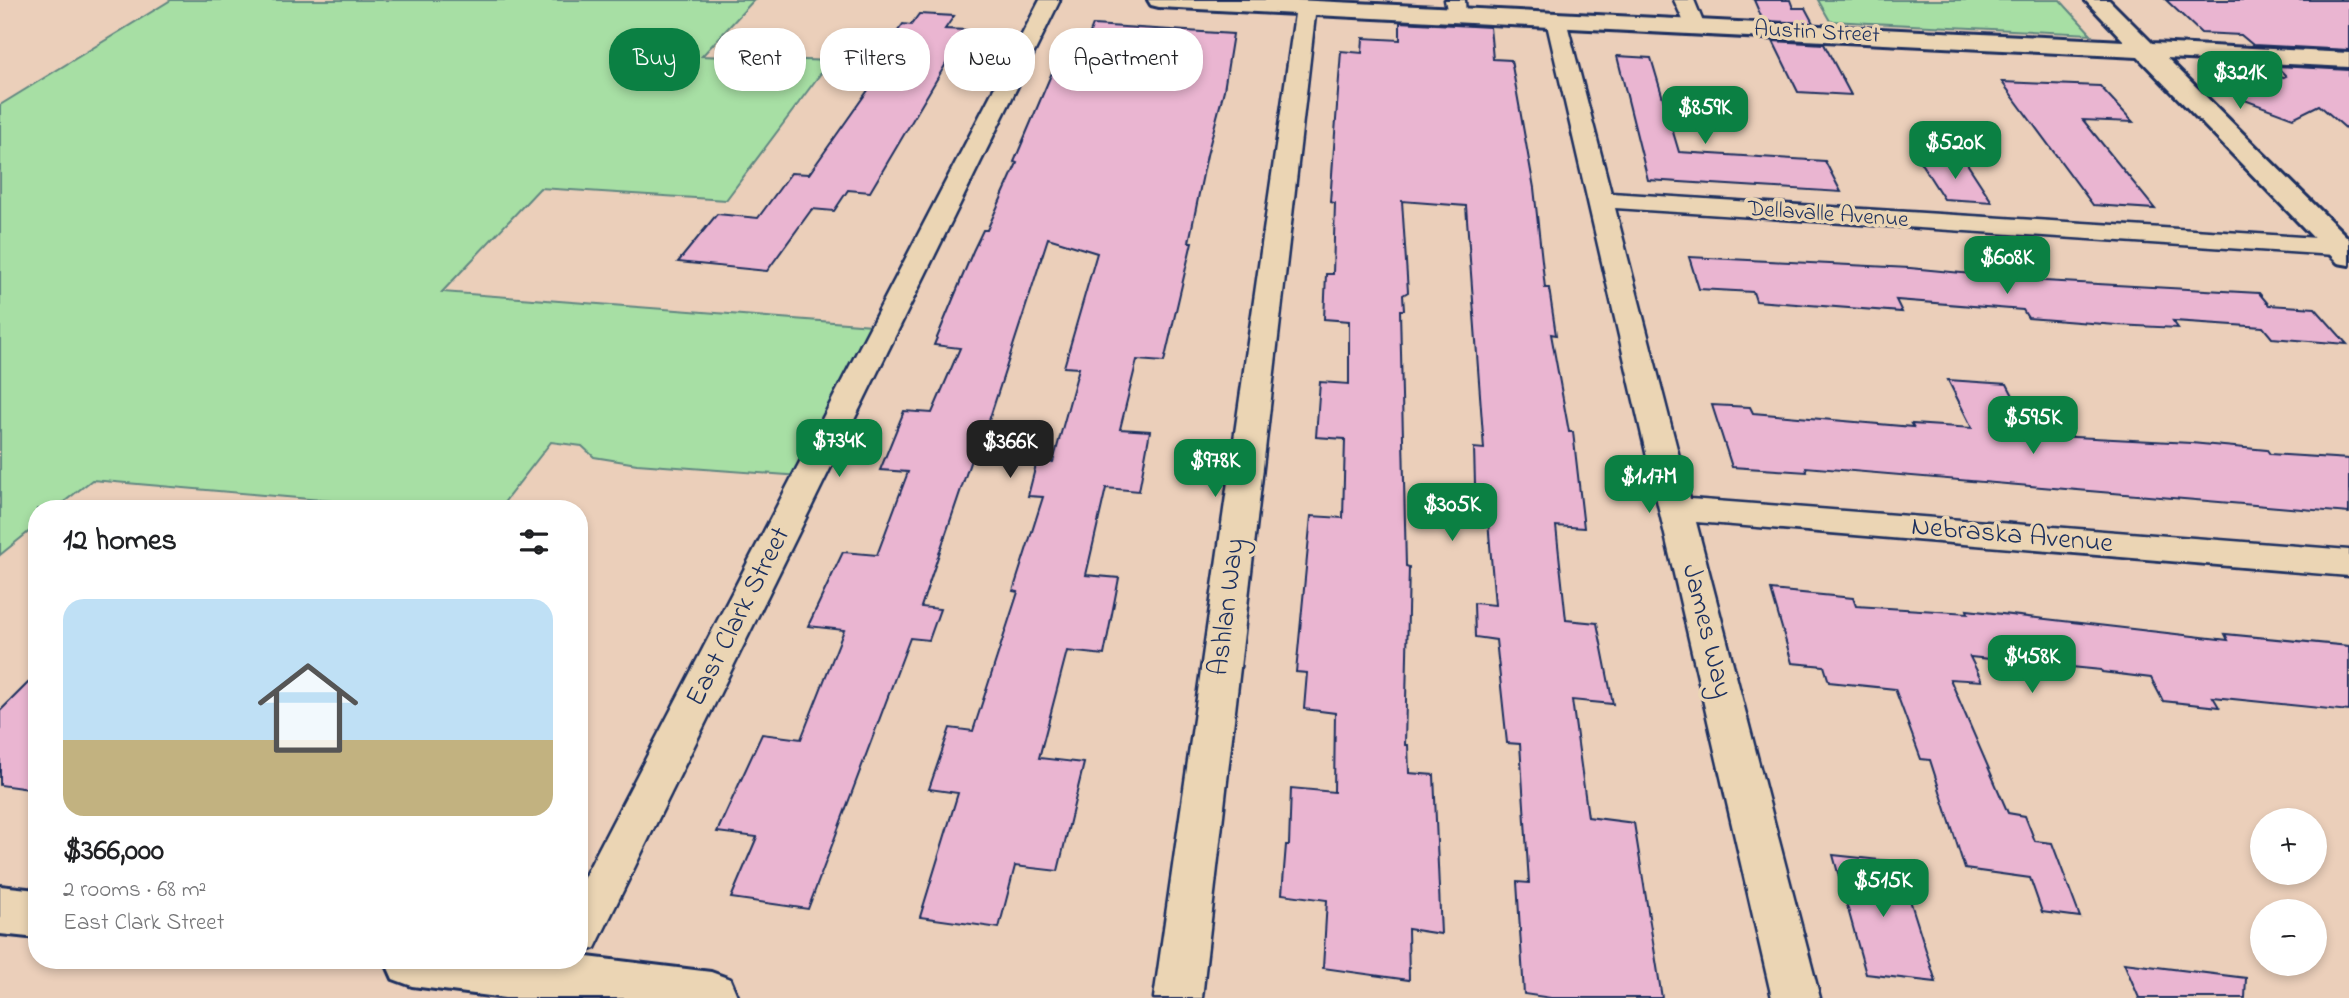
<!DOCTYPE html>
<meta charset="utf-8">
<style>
body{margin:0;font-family:"Indie Flower",sans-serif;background:#f2f2f2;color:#202124;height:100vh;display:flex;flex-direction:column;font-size:26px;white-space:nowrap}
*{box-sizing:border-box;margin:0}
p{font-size:23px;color:#757577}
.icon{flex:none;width:38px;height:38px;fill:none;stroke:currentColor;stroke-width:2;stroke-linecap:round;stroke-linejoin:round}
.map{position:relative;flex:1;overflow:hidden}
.panel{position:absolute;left:28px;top:500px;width:560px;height:469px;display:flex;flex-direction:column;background:#fff;border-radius:28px;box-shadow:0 4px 10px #0003}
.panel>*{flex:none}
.guide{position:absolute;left:609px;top:28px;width:665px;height:63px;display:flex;gap:14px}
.tools{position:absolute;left:2250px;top:808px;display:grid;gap:14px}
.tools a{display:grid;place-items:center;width:77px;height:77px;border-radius:50%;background:#fff;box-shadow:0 4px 10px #0003;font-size:35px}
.price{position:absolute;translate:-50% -60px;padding:0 16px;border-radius:14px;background:#0b8043;color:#fff;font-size:23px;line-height:46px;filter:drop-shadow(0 2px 4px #0008)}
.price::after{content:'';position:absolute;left:50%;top:42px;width:21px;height:16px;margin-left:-10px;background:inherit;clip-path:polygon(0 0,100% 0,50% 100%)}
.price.active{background:#222;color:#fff}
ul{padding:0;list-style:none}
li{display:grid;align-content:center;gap:14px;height:371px;padding:0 35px}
li span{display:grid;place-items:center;height:217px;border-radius:21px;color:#555}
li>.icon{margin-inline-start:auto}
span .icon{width:126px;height:126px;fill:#fffc;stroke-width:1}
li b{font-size:30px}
h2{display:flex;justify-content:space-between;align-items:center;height:84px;padding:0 35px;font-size:30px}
.pill{padding:0 24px;border-radius:28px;background:#fff;box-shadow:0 4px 10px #0003;font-size:24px;line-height:63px}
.pill.active{background:#0b8043;color:#fff}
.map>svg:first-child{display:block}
.green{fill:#a7dfa4;stroke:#618781;stroke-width:2}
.building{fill:#eab5d1;stroke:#1b2f5e;stroke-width:2}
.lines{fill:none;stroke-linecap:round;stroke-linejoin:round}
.street-casing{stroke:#1b2f5e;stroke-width:5}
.secondary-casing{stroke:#1b2f5e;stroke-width:6}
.street{fill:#ebd5b4;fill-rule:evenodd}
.secondary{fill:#ebd5b4;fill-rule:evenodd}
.labels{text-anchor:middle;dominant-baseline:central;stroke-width:7;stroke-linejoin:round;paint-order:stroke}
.far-street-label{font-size:23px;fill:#1b2f5e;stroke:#ebd5b4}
.street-label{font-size:28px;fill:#1b2f5e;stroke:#ebd5b4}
</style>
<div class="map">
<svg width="2349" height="998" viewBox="0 0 2349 998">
<rect width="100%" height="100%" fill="#ebcfba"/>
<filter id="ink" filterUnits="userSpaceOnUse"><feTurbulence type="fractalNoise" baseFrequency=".0143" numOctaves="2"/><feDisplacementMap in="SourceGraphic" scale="14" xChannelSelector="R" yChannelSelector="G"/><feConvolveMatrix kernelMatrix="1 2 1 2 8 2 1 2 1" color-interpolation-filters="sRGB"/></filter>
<g filter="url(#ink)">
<g class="green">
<polygon points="171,0 754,0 702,56 830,61 726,200 540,188 442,292 898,327 827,478 637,464 594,457 582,446 551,442 499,509 425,509 92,480 55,509 37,509 37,525 0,555 0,105"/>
<polygon points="1818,0 2060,0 2091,34 1830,21"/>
</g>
<g class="building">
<polygon points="1754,0 1790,0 1793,8 1805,8 1813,23 1763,21"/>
<polygon points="2166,0 2349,0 2349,50 2253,45 2241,35 2201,33"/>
<polygon points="919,14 954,16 945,29 966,30 870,192 848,190 834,211 812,209 767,271 678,262 717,214 758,218 791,173 809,174 885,66 873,65 903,24 911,25"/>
<polygon points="1400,22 1490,27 1493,59 1511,60 1534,188 1545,288 1549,288 1556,335 1551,334 1569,432 1573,432 1584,528 1556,526 1566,620 1597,623 1613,704 1572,700 1588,817 1634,823 1662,998 1551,998 1524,994 1517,882 1529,883 1520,744 1507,743 1496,640 1475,637 1474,603 1495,605 1488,521 1476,520 1474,448 1484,449 1466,206 1402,201 1408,292 1403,295 1404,310 1400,310 1406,566 1409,567 1405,745 1408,745 1409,773 1434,775 1441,934 1408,929 1409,980 1323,968 1327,900 1282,894 1286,845 1289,845 1291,788 1334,792 1335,713 1304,709 1307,673 1296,672 1311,516 1343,518 1345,439 1316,437 1320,382 1349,384 1349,321 1324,319 1326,274 1333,274 1335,203 1330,202 1341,51 1362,53 1363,38 1400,40"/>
<polygon points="1093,25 1233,34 1224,90 1207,155 1189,242 1192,242 1164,362 1137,360 1120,429 1150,431 1139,491 1106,488 1086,575 1119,578 1104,655 1067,651 1039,758 1084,763 1058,871 1015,866 999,928 920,917 958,793 929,789 950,728 973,731 1018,592 1013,591 1043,497 1028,496 1037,461 1053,462 1079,368 1064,367 1097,253 1048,238 983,439 978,439 921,607 940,609 929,640 910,638 808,909 731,898 757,837 717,832 762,734 801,739 844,630 808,626 843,552 877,555 908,472 880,470 904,411 932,413 960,348 934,345 973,251 983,230 987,230 1017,163 1014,162 1067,37 1088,38"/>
<polygon points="1773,41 1824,44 1851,95 1798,92"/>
<polygon points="1617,56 1651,58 1679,152 1825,161 1841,192 1648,180"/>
<polygon points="2276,66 2349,70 2349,131 2319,105 2293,118 2239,98 2286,76"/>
<polygon points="2002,82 2100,86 2133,122 2083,120 2155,209 2093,205"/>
<polygon points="1919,160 1966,162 1992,202 1944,199"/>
<polygon points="1689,257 1910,268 2044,281 2259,293 2269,305 2315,308 2347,344 2272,338 2263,327 2173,321 2178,328 2116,325 2028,318 2023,310 1896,300 1902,312 1756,301 1753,292 1699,289"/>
<polygon points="1948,380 2007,384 2021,411 2042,412 2055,436 2191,443 2267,450 2270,454 2349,459 2349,513 1806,467 1807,472 1732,467 1712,405 1750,407 1753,413 1913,427 1911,424 1972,428"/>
<polygon points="1771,590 1853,598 1856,606 1968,613 1967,610 2228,640 2225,634 2349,646 2349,711 2213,697 2219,707 2163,701 2151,678 2102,672 2101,670 1970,657 1982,681 1950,679 2008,813 2025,816 2035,841 2052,843 2080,917 2042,912 2030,878 1965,869 1930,760 1921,759 1895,689 1829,682 1824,666 1792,663"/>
<polygon points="37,674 37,790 0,785 0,711"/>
<polygon points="1833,855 1898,862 1936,982 1866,974"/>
<polygon points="2124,963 2246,978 2245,998 2139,998"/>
</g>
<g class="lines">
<defs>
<g id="street">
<polygon points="1040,0 1060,0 595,948 579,954 579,887"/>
<polygon points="1445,0 1465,0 1466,15 1463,19 1449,19"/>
<polygon points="1674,0 1694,0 1705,27 1702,31 1688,31"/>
<polygon points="1306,1 1316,7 1202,998 1154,998 1296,7"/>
<polygon points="1556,14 1563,16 1566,20 1611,193 2349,240 2349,256 1615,208 1690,499 2349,550 2349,576 1696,522 1820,998 1772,998 1546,20 1549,16"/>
</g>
<g id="secondary">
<polygon points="1148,0 1295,0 2124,41 2085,0 2109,0 2152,43 2349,53 2349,67 2167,58 2349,239 2349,265 2338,263 2138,57 1159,7 1151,5"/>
<polygon points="0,886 37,890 37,938 0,934"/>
<polygon points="579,956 711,972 730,979 738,998 505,998 412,986 393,979 385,961 579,961"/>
</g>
</defs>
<use href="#street" class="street-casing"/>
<use href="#secondary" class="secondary-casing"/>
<use href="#street" class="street"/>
<use href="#secondary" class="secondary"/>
</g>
</g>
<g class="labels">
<g class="far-street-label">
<text transform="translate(1817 33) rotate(3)">Austin Street</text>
<text transform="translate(1828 215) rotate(4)">Dellavalle Avenue</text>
</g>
<g class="street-label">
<text transform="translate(2012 536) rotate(5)">Nebraska Avenue</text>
<text transform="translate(1228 607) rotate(-83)">Ashlan Way</text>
<text transform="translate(739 617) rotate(-63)">East Clark Street</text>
<text transform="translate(1706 631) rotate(76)">James Way</text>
</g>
</g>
</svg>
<div class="tools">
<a>+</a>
<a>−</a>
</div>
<b class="price" style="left:2240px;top:111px">$321K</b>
<b class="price" style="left:1705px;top:146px">$859K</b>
<b class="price" style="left:1955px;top:181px">$520K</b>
<b class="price" style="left:2007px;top:296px">$608K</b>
<b class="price" style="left:2033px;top:456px">$595K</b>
<b class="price" style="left:839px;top:479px">$734K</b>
<b class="price active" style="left:1010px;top:480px">$366K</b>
<b class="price" style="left:1215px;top:499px">$978K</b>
<b class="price" style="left:1649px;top:515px">$1.17M</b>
<b class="price" style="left:1452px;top:543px">$305K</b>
<b class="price" style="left:2032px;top:695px">$458K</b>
<b class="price" style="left:1883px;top:919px">$515K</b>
<div class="guide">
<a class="pill active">Buy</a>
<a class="pill">Rent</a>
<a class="pill">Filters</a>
<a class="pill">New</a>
<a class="pill">Apartment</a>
</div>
<section class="panel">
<h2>12 homes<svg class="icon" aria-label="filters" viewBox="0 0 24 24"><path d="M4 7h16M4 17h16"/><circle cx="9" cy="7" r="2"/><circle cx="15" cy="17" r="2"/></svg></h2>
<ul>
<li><span style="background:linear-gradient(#bfe0f5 65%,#c2b280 0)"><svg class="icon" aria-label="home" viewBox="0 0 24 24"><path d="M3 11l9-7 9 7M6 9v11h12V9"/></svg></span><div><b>$366,000</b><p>2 rooms · 68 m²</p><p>East Clark Street</p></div></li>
</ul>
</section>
</div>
